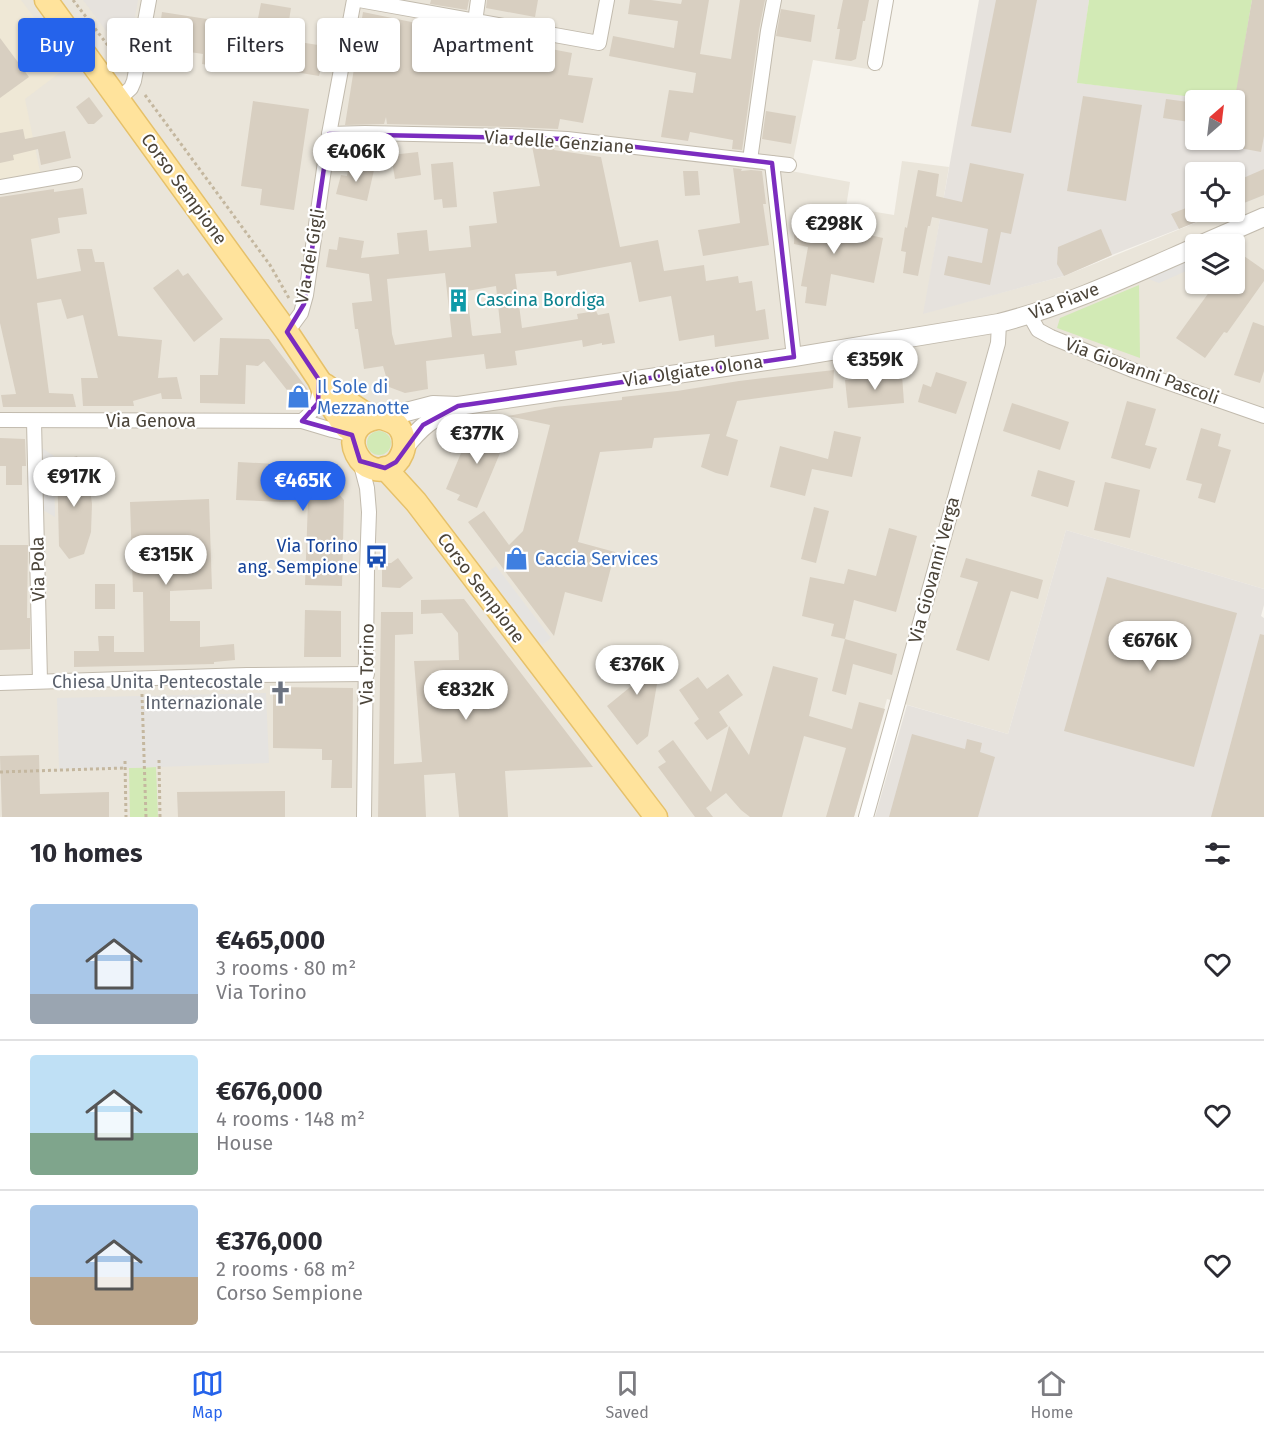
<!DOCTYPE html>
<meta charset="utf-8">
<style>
body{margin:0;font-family:"Fira Sans",sans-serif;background:#f2f2f3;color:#2b2b33;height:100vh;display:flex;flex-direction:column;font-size:22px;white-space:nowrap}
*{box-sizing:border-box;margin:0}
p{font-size:20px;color:#7c7c81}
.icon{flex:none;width:33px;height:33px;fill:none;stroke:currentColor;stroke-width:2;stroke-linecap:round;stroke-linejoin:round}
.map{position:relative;height:817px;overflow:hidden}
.side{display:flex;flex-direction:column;background:#fff;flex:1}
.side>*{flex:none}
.guide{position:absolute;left:18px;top:18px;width:600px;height:54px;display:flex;gap:12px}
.needle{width:39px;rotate:28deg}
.buttons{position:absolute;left:1185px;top:90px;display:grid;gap:12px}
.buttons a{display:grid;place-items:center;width:60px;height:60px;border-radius:6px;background:#fff;box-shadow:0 2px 4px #0004;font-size:30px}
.price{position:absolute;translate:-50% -51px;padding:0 14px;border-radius:21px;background:#fff;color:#222;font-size:20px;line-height:39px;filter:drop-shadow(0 2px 3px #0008)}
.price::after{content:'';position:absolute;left:50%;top:36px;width:18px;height:14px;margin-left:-9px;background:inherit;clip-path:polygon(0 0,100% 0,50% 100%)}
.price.current{background:#2563eb;color:#fff}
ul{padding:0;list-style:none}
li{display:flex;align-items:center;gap:18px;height:150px;padding:0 30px}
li+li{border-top:2px solid #e1e1e2}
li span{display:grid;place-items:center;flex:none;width:168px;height:120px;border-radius:6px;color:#555}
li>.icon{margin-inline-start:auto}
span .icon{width:72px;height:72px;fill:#fffc;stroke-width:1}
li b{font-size:26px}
h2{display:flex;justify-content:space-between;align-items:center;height:72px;padding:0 30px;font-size:26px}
.chip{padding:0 21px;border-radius:6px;background:#fff;box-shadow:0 2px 4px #0004;font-size:21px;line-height:54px}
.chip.current{background:#2563eb;color:#fff}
.dock{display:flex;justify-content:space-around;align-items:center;height:84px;border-top:2px solid #e1e1e2;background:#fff;font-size:16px;color:#7c7c81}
.dock a{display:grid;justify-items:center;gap:3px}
.dock .current{color:#2563eb}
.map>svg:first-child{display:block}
.residential{fill:#eae5da;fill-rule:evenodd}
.industrial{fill:#e6e2dd}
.education{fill:#efe8d6}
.green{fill:#d2eab5}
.parking{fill:#e5e3e0}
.building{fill:#d8cfc1;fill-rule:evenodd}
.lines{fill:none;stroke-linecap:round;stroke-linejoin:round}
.minor-casing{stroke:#c2bbae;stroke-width:16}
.tertiary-casing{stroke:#c2bbae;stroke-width:20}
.primary-casing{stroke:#e6c16a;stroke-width:25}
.path{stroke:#c4b79f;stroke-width:3;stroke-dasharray:3 3;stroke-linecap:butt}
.minor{stroke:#fff;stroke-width:14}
.tertiary{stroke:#fff;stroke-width:18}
.primary{stroke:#ffe39c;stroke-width:22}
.marked{fill:none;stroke:#7b2cbf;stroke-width:4.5;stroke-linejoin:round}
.labels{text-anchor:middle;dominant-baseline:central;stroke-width:4.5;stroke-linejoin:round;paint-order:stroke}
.street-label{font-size:18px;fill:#4b4439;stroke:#fff}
.culture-label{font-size:18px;fill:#0d838f;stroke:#fff;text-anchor:start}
.shop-label{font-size:18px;fill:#366cbe;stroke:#fff;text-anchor:start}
.transit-label{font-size:18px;fill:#164399;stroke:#fff;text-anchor:end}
.worship-label{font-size:18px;fill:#5b616d;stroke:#fff;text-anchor:end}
</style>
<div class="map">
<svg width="1264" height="817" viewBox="0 0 1264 817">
<rect width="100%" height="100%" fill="#f6f3ec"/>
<path class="residential" d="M0 0H892L880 71 813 60 791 171 850 182 846 207 894 215 902 161 949 167 924 313 1064 276 1222 212H1234L1235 206 1264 194V589L1066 530 1008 734 887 699 854 817H0ZM1196 244H1234V284H1196Z"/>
<g class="industrial">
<polygon points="83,0 138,0 128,55 125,56"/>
<polygon points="979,0 1089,0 1078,83 1226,100 1196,100 1196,140 1234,140 1235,101 1252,0 1264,0 1264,195 1235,207 1234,172 1196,172 1196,212 1222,212 1112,255 1064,276 923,314"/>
<polygon points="1066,530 1264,589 1264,605 1261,616 1264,618 1264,817 875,817 907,705 1008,734"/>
</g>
<polygon class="education" points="0,0 21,0 70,65 25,99 40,172 0,179"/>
<g class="green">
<polygon points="1089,0 1252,0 1235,102 1077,83"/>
<polygon points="1139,285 1140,358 1057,328 1060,318"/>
<circle cx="379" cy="443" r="12"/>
<polygon points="156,767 158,817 130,817 129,768"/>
</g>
<g class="parking">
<polygon points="1195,256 1195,267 1159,283 1146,278"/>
<polygon points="42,448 54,456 55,517 43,510"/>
<polygon points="496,566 551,638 542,645 486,573"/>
<polygon points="266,693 269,763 129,768 59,769 57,698"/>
</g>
<g class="building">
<polygon points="431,0 469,0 467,10 430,4"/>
<polygon points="487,0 538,0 535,17 486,8"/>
<polygon points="630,0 651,0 681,4 682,0 709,0 700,54 731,59 740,0 765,0 759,30 742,150 732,149 733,140 690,132 688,141 661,137 669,90 693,93 696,73 609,56 613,36 674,48 678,21 628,14"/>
<polygon points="843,0 869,0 865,21 863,21 856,59 851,61 835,59 840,29 837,29"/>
<polygon points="996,0 1037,0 1011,133 971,126"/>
<polygon points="1252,0 1264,0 1264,136 1261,152 1234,147 1234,103"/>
<polygon points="261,3 291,8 285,45 254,39"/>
<polygon points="781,9 815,15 811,42 776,36"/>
<polygon points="162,12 207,19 207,23 227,26 221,67 202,64 203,54 157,47"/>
<polygon points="363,12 426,25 427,21 464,28 463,32 572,53 568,75 593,78 583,123 560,119 558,129 512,127 387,124 386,117 384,124 345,125"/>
<polygon points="0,38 29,77 0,98"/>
<polygon points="299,42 331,47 328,68 321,67 319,76 295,72"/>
<polygon points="1083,96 1142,105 1126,201 1067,191"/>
<polygon points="89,97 103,116 94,124 88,124 76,107"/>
<polygon points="1166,99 1196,103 1196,123 1163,118"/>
<polygon points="253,101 309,109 294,210 260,205 262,189 241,186"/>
<polygon points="766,111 796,116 791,144 762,139"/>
<polygon points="23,129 25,139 65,131 71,158 41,165 38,149 13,155 14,160 0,163 0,133"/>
<path d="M532 146 555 147 554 150 601 157 620 247 658 240 664 271 704 265 706 281 738 276 739 283 752 281 756 311 765 309 769 339 715 347 714 335 679 341 671 296 639 302 631 262 557 276 556 271 515 274 522 328 578 319 577 314 596 311 598 315 609 313 615 343 602 345V343L583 347 582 340 515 351 517 365 486 369 484 354 426 361 428 389 405 393 389 387 383 366 364 369 358 329H355L352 303 372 301 369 274 326 267 329 249 337 250 339 237 364 241 361 258 399 254 397 233 427 230 429 251 471 247 469 226 497 223 493 192 540 186ZM445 273 452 337 395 345 392 334 387 279ZM496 286 501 333 473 336 472 335 467 291Z"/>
<polygon points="418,152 421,175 395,179 391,155"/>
<polygon points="453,162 457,207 443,208 442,199 434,200 431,164"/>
<polygon points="970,163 1024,174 1011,234 1001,232 990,285 944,275 948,256 982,263 988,229 932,217 930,226 928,226 918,276 903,273 906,252 901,251 905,227 907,228 918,170 939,174 936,196 962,202"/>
<polygon points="349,165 374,170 367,201 336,194 341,175 347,176"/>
<polygon points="733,168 742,169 741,171 751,170 762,171 766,204 763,204 769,245 703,256 698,230 740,223"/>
<polygon points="1264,169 1264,195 1234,207 1234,182"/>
<polygon points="683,171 698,171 700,195 685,196"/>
<polygon points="83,188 87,214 58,218 60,233 31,239 37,279 81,271 77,249 92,249 95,262 104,262 118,336 162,340 158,378 177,377 182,399 162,399 161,393 133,401 134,406 83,406 81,378 98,378 83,315 67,319 61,299 37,303 49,393 73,394 76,407 3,407 1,395 16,394 0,323 0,197 54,189 54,192"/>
<polygon points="1196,204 1196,212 1220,212 1179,229 1171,214"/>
<polygon points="795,211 827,218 826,225 883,238 874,283 831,274 826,306 805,303 807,287 801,286 808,247 794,244"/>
<polygon points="1101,229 1112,255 1064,276 1057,264 1058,247"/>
<polygon points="1234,249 1264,270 1264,281 1227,333 1224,332 1205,358 1176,338 1215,284 1234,284"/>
<polygon points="178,269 183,276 188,273 223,319 194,342 153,288"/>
<polygon points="1253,322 1264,326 1264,371 1260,383 1234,375"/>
<polygon points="220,338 269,339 309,391 302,409 264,361 258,366 246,365 245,404 200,403 200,375 218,375"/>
<polygon points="834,370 833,388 737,401 726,436 738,440 728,476 716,473 701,467 710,434 654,438 652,448 600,452 578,542 615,552 602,602 565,592 554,636 468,522 484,511 509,545 523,531 550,425 508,416 555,407 622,400 622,397 677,391 739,381"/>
<polygon points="936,372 967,382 956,414 918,402 923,384 931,387"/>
<polygon points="902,375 904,403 848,408 845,380"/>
<polygon points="1127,401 1156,409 1145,445 1157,448 1150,469 1111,458"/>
<polygon points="1012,403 1069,422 1060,450 1003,431"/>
<polygon points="487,425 508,434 477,508 457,500 460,495 446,489 472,427 485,432"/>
<polygon points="1201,428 1221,434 1218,446 1231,450 1215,503 1198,498 1202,484 1186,480"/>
<polygon points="834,431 861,437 852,477 812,469 805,496 770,487 780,446 828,459"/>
<polygon points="0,438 25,439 26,466 22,466 22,485 6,485 6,466 0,466"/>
<polygon points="77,456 89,481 92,504 91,532 84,554 69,559 59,546 57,462"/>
<polygon points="238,462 314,466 344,500 342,586 305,585 308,501 282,502 236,500"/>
<polygon points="1038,470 1075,481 1068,507 1031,496"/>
<polygon points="1105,482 1140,490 1130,538 1094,530"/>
<polygon points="209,499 212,589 170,591 170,621 200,621 200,647 234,644 235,660 214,662 214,664 74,667 74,651 99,651 98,636 114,636 114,652 144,652 143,592 133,592 130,502"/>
<polygon points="814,507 829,511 816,563 801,559"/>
<polygon points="889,528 917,536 896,612 854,600 845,639 831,636 834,624 802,616 810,577 844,584 848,569 876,576"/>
<polygon points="0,545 28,545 27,618 30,618 30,649 0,650"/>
<polygon points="398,558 413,578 400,588 382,587 382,563 391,563"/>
<polygon points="966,558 1043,580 1038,599 1011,591 989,661 956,650 978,582 960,577"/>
<polygon points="1107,577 1237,613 1194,767 1064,731"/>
<rect x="95" y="584" width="20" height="25"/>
<polygon points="464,599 593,767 505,771 508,817 459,817 455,773 424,775 426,817 378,817 381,612 413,612 413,634 395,635 394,764 422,762 414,661 459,660 458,633 442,613 421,614 421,600"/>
<polygon points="305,610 341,611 341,657 304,657"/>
<polygon points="1260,634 1264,635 1264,817 1211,817"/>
<polygon points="845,639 897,654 892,675 853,664 846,695 832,691"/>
<polygon points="639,649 659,654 649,681 657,684 648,736 637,745 607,706 634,684 622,660"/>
<polygon points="773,666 818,678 809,716 852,729 859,702 885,709 854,817 826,817 846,748 804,736 782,817 750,817 741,810 726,793 706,808 713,817 695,817 658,767 666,762 658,751 673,740 711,792 729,726 749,755"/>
<polygon points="728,674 743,695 719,712 728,726 707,740 694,723 699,719 679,690 698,677 707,689"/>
<polygon points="273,687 353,688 352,788 331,788 332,760 322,760 322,749 273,748"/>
<polygon points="912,734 965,749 967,739 982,743 980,752 995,757 978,817 889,817"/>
<polygon points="39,755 40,794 109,792 109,817 2,817 0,756"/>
<polygon points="285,791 285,817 178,817 177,792"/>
</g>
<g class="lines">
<defs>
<g id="minor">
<polyline points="359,0 599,43 607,0"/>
<polyline points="475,22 478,0"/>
<polyline points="875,63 886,0"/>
<polyline points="119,99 131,88 134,81 149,0"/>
<polyline points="329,134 365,133 512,136 567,139 789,165"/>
<polyline points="750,160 768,31 774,0"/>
<polyline points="772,163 794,357"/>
<polyline points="0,187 75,174"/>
<polyline points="1029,314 1038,330 1051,337 1135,371 1264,416"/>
<polyline points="287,332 301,313 306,295 329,134 354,0"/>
<polyline points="0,420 302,421 332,430 353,435"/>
<polyline points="34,421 40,681"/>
<path d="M302 421C314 411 318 404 320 388"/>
<polyline points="360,461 367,488 369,512 367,569 364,817"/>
<polyline points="0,683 247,675 367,674"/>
<polyline points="866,817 998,343 999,323"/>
</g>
<g id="tertiary">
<polyline points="1202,244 1264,217"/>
<path d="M383 418 433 405 458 406 794 357 999 323C1066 306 1132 275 1196 247"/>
<path d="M404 448C421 426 431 419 456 407"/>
</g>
<g id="primary">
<polyline points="46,0 287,332 319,380 326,397 341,421 347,428 355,432"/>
<path d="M325 385C338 394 349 404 363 412 373 418 388 417 397 425 401 429 404 436 404 442 405 449 401 458 396 463 364 490 329 427 377 418"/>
<polyline points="385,468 416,502 656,817"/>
</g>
</defs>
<use href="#minor" class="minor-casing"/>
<use href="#tertiary" class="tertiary-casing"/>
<use href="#primary" class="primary-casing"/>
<g class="path">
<polyline points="73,0 123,65"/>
<polyline points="145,95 270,265 290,300"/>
<polyline points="142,694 146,817"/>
<polyline points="159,760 160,817"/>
<polyline points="125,761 126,817"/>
<polyline points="0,772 125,768"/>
</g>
<use href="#minor" class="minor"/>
<use href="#tertiary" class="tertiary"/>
<use href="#primary" class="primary"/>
</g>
<path class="marked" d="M329 134 567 139 772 163 794 357 458 406 423 425 396 462 385 468 360 461 352 435 302 421 318 403 319 380 287 332 304 304Z"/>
<defs>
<symbol id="building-bare" viewBox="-9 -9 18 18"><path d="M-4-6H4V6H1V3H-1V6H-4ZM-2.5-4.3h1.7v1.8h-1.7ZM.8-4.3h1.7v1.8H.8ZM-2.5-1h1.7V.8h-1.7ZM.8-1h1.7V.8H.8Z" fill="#0f9aa8" stroke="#fff" stroke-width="2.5" paint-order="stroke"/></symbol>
<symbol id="shop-bare" viewBox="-9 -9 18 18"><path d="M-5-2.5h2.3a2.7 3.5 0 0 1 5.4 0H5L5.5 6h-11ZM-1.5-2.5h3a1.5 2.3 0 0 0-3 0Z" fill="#3f7fe0" stroke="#fff" stroke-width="2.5" paint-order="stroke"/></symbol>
<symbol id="bus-bare" viewBox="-9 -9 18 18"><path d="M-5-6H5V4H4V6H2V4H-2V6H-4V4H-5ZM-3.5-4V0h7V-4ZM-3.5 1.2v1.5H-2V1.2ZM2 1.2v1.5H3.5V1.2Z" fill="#1a4fb4" stroke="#fff" stroke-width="2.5" paint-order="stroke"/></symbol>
<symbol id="church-bare" viewBox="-9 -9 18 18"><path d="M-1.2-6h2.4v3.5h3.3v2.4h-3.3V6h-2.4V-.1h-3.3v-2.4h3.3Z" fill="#6b7280" stroke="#fff" stroke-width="2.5" paint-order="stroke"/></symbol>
</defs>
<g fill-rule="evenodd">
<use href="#building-bare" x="442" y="284" width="33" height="33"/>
<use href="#shop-bare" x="282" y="380" width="33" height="33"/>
<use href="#bus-bare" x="360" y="540" width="33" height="33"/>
<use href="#shop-bare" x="500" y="542" width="33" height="33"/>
<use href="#church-bare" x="264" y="676" width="33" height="33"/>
</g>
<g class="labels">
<g class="street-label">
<text transform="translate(559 142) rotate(4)">Via delle Genziane</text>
<text transform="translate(184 189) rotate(54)">Corso Sempione</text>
<text transform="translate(310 256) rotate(-80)">Via dei Gigli</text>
<text transform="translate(1064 301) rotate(-21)">Via Piave</text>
<text transform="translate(693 371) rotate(-8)">Via Olgiate Olona</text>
<text transform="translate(1142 371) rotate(20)">Via Giovanni Pascoli</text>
<text x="151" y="421">Via Genova</text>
<text transform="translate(38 569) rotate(-91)">Via Pola</text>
<text transform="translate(934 570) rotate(-75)">Via Giovanni Verga</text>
<text transform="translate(481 588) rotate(53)">Corso Sempione</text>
<text transform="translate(367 664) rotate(-89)">Via Torino</text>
</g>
<g class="culture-label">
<text x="476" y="300">Cascina Bordiga</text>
</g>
<g class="shop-label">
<text x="317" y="387">Il Sole di<tspan x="317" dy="21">Mezzanotte</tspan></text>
<text x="535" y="559">Caccia Services</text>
</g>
<g class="transit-label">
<text x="358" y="546">Via Torino<tspan x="358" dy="21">ang. Sempione</tspan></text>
</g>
<g class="worship-label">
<text x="263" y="682">Chiesa Unita Pentecostale<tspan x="263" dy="21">Internazionale</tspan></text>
</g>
</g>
</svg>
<div class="buttons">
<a><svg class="needle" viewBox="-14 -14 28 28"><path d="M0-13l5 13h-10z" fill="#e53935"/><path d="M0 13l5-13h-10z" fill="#7c7c81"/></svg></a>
<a><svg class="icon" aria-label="locate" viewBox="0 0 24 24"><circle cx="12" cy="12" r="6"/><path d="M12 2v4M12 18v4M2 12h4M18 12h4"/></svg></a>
<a><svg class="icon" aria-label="layers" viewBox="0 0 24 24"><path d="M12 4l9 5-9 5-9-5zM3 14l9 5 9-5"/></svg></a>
</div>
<b class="price" style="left:356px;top:183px">€406K</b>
<b class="price" style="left:834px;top:255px">€298K</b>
<b class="price" style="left:875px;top:391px">€359K</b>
<b class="price" style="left:477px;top:465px">€377K</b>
<b class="price" style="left:74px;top:508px">€917K</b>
<b class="price current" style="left:303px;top:512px">€465K</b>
<b class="price" style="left:166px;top:586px">€315K</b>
<b class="price" style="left:1150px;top:672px">€676K</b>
<b class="price" style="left:637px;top:696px">€376K</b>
<b class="price" style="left:466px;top:721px">€832K</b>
<div class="guide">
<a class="chip current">Buy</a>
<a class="chip">Rent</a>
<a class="chip">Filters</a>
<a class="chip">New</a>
<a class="chip">Apartment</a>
</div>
</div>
<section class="side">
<h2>10 homes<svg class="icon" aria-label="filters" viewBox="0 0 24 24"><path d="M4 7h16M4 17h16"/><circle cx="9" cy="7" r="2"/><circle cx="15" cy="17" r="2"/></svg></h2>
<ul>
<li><span style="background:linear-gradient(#a9c7e8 75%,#9aa5b1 0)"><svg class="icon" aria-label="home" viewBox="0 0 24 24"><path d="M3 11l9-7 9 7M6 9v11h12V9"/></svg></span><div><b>€465,000</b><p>3 rooms · 80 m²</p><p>Via Torino</p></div><svg class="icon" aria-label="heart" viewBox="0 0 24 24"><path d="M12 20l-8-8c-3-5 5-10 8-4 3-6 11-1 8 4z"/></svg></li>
<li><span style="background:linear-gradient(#bfe0f5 65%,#7fa58c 0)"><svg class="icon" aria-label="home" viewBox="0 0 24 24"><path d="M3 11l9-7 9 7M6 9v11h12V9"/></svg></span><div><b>€676,000</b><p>4 rooms · 148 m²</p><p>House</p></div><svg class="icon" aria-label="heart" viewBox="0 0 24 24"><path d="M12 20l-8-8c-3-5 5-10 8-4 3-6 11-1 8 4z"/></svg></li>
<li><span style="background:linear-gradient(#a9c7e8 60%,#b9a48a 0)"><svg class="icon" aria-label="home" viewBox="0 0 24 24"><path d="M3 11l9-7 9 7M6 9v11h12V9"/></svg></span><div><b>€376,000</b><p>2 rooms · 68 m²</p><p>Corso Sempione</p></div><svg class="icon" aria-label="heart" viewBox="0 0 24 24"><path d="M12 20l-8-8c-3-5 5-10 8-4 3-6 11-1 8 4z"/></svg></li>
</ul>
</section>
<nav class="dock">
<a class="current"><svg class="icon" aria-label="map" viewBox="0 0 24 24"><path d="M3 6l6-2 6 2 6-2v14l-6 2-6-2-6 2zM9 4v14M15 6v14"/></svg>Map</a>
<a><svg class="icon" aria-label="saved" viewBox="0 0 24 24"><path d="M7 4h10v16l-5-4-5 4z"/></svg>Saved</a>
<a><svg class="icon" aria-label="home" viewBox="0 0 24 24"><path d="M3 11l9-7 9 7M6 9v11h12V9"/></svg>Home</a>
</nav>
